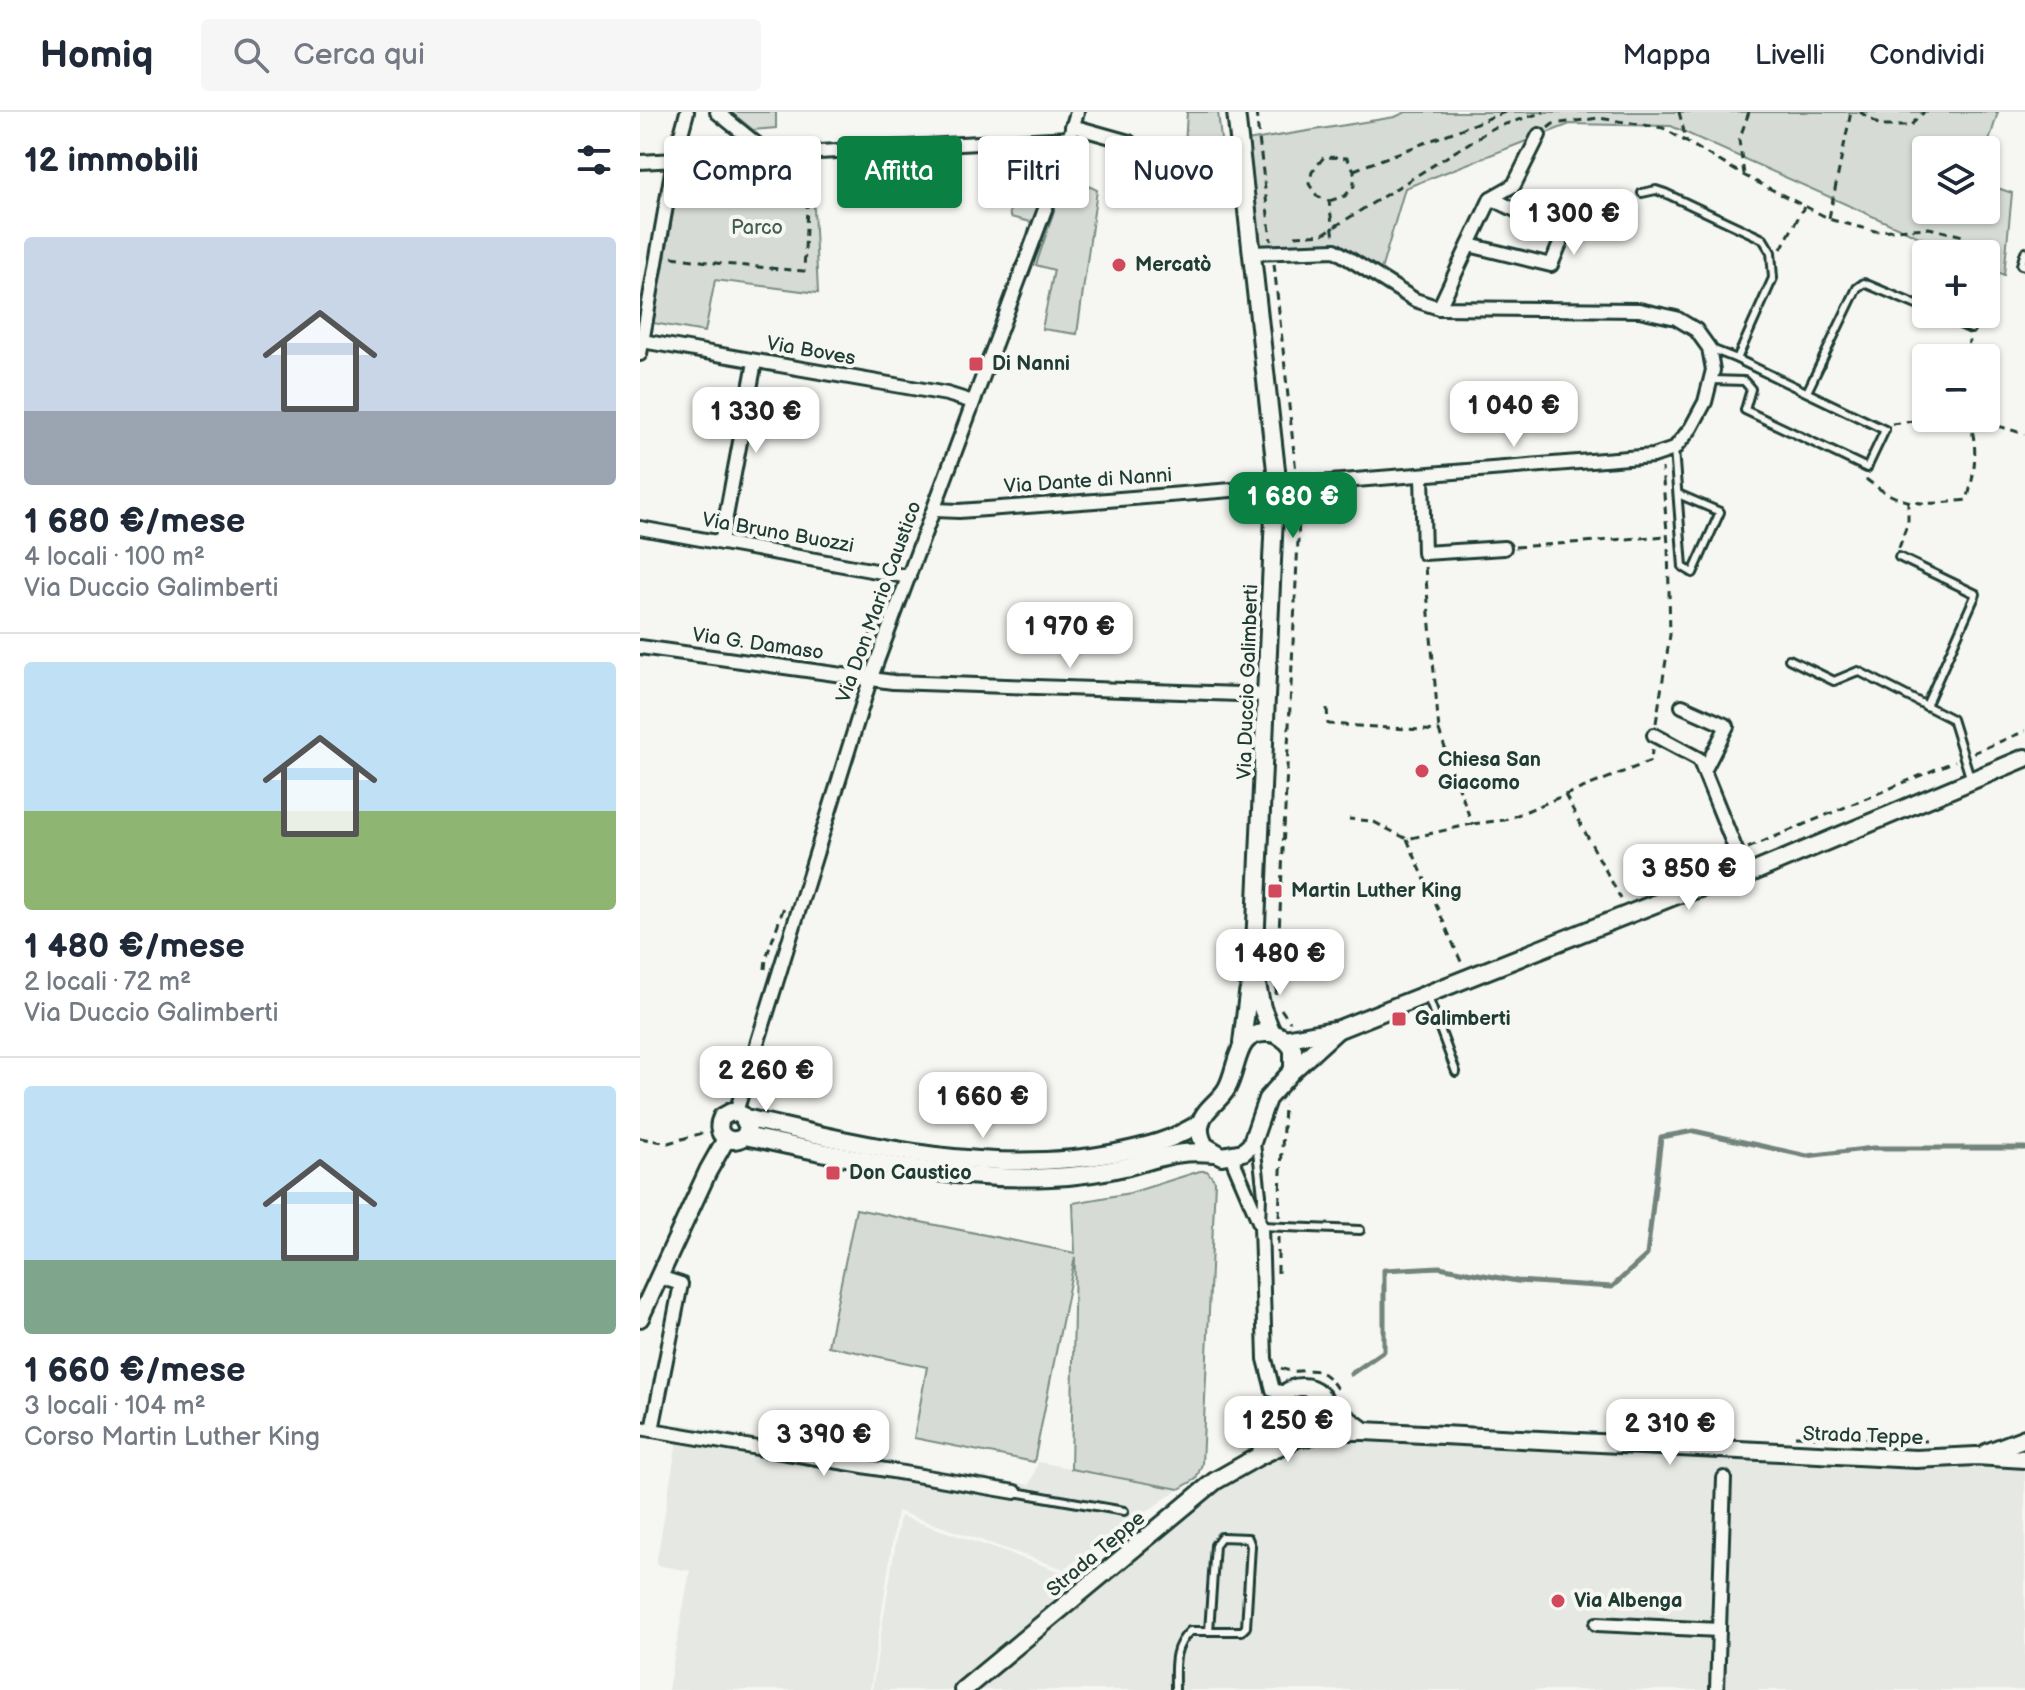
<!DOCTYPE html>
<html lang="it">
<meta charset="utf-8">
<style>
body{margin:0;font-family:"Balsamiq Sans",sans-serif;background:#f6f6f7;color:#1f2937;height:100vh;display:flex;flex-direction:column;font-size:30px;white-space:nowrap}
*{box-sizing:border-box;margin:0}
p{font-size:26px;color:#747a83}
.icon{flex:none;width:44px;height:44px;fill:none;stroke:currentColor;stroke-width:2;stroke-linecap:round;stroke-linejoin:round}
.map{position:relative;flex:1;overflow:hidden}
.drawer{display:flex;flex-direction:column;background:#fff;width:640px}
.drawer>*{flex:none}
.banner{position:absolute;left:24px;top:24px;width:760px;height:72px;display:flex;gap:16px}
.fabs{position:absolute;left:1272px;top:24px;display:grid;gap:16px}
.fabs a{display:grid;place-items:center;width:88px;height:88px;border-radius:8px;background:#fff;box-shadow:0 2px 6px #0004;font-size:40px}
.price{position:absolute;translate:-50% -68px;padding:0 18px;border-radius:16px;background:#fff;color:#222;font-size:26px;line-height:52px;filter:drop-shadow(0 2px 4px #0008)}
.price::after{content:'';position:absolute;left:50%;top:48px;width:24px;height:18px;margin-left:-12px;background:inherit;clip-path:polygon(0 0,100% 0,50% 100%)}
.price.active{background:#0b8043;color:#fff}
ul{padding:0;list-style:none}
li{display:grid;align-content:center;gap:16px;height:424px;padding:0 24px}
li+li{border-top:2px solid #e0e1e3}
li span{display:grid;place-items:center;height:248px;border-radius:8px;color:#555}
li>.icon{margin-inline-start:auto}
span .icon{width:144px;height:144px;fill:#fffc;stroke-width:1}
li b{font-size:34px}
h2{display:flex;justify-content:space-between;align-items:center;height:96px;padding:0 24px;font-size:34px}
.pill{padding:0 28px;border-radius:8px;background:#fff;box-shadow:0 2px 6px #0004;font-size:28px;line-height:72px}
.pill.active{background:#0b8043;color:#fff}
header{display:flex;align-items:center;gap:48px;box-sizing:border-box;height:112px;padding:0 40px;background:#fff;border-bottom:2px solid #e0e1e3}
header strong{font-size:38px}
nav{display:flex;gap:44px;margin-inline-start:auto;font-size:28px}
.search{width:560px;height:72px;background:#f6f6f7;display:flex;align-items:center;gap:20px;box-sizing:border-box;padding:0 28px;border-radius:8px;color:#747a83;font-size:30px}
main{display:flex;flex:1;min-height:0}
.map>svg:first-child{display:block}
.built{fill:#e6e8e4}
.green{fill:#d6dbd6;stroke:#7a8c85;stroke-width:2}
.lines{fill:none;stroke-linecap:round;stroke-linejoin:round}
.stream{stroke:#72847d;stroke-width:5}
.service-casing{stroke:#1f3d34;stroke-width:12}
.minor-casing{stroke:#1f3d34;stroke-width:18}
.tertiary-casing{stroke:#1f3d34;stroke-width:22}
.path{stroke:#1f3d34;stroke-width:3;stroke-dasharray:8 6;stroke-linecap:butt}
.service{stroke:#f6f6f2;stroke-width:6}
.minor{stroke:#f6f6f2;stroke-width:12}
.tertiary{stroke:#f6f6f2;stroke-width:16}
.poi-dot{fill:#d1495b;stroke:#f6f6f2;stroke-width:3}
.labels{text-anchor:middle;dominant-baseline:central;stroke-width:8;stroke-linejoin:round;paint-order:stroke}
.park-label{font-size:20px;fill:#445d54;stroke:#f6f6f2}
.poi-label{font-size:20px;font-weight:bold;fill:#1f3d34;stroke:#f6f6f2;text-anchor:start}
.street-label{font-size:20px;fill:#1f3d34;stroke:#f6f6f2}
</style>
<header>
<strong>Homiq</strong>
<div class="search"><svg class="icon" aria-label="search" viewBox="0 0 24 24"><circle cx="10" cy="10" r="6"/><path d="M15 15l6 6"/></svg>Cerca qui</div>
<nav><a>Mappa</a><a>Livelli</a><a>Condividi</a></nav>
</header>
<main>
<section class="drawer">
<h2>12 immobili<svg class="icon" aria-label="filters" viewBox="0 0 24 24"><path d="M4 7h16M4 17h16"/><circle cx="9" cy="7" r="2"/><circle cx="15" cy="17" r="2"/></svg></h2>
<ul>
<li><span style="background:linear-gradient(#c9d6e8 70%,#9aa5b1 0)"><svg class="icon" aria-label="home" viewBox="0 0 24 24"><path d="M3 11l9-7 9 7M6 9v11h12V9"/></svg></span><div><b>1 680 €/mese</b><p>4 locali · 100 m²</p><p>Via Duccio Galimberti</p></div></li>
<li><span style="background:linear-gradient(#bfe0f5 60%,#8fb573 0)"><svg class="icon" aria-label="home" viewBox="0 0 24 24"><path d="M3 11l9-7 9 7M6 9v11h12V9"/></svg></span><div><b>1 480 €/mese</b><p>2 locali · 72 m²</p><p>Via Duccio Galimberti</p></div></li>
<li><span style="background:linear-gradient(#bfe0f5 70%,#7fa58c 0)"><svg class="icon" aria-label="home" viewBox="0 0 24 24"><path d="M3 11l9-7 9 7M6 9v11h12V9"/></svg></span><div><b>1 660 €/mese</b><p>3 locali · 104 m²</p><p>Corso Martin Luther King</p></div></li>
</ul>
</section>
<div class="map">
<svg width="1385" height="1578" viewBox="0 0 1385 1578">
<rect width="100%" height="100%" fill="#f6f6f2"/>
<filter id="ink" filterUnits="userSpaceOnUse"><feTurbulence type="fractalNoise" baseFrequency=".0125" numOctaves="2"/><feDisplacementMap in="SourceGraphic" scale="16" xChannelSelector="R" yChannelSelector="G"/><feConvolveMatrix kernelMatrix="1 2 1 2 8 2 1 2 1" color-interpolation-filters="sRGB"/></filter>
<g filter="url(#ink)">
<g class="built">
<polygon points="40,1312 390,1373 398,1350 539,1377 424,1457 257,1399 230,1578 28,1578 50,1459 16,1453"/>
<polygon points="733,1327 1196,1350 1312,1354 1372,1349 1385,1358 1385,1578 232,1578 260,1404 460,1473 596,1362 662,1335"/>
</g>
<g class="green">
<polygon points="91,0 136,0 136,16 113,18"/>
<polygon points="547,0 578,0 582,37 545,34"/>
<polygon points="766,0 1358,0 1346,39 1286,38 1286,98 1346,98 1346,72 1372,81 1364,163 1346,155 1346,142 1317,142 1031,14 930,12 765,76 739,165 695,138 612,141 600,30 755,5"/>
<polygon points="423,31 395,111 370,105 365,33"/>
<polygon points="172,56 178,181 75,168 65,220 13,211 40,63"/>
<polygon points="426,63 457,78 437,222 402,217 414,158 396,153"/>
<polygon points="560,1059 567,1059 575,1069 562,1352 556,1367 539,1377 431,1357 435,1145 394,1350 274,1326 287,1255 188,1234 216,1097 435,1141 433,1091 490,1081"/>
</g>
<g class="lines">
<polyline class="stream" points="711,1262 744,1239 744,1158 799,1155 877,1169 972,1175 1007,1143 1021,1025 1054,1019 1167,1044 1233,1036 1385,1036"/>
<defs>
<g id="service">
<polyline points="1002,81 1016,78 1025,81 1123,127 1131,140 1133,166 1097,247"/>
<polyline points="1385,140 1381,153 1385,154"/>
<polyline points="1297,202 1331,217"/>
<polyline points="1069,236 1097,247 1245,318 1227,356 1105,298 1111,277 1104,269 1072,268"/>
<polyline points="1167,280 1217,176 1224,171 1286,197"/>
<polyline points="1034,337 1043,455 1053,461 1080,400 1038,382"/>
<polyline points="1259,445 1336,482 1286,594"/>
<polyline points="1149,547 1194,569 1218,559 1312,607 1330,665"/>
<polyline points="788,885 816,960"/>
<polyline points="616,1031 622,1083 621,1114 720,1118"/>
<polyline points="375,1380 484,1399"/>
<path d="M535 1578C535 1554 532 1536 550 1519H602L606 1515 611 1434 608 1426 581 1425 575 1433 569 1519"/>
</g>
<g id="minor">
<polyline points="77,0 129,42"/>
<polyline points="432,14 489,30 502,43 603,57"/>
<polyline points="0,50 429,26"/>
<polyline points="829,133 911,153 924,122 851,86"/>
<polyline points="799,196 851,86 874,73 899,23"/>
<polyline points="2,229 307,282 333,290"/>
<polyline points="0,242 34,48 47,0"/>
<polyline points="782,363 784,441 864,436"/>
<polyline points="295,398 319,399 455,389 1013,344 1034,337 1051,316 1065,290 1073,258 1069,236 1056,218 1036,206 999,198 799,196 775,188 695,138 612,141"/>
<polyline points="0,416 269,465"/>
<polyline points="81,431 115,250"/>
<polyline points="0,535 253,570 628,583"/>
<polyline points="1042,594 1087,614 1064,659"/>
<polyline points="1014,623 1059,647 1106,763"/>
<polyline points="96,1000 230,568 420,57 437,0"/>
<polyline points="591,1044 621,1114 625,1247 633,1278 645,1281"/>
<polyline points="0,1316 375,1380"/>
<polyline points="12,1318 41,1172 19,1165"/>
<polyline points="957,1512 1079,1518"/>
<polyline points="1077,1578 1084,1366"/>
</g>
<g id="tertiary">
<polyline points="596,0 636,358 614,858 608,882 602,931"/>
<polyline points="615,864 622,896 632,921"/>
<polyline points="644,927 699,917 1037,783 1106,763 1385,646"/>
<path d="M653 958V937C647 928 639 921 628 921 595 919 599 954 587 976 581 988 564 997 561 1010 558 1019 561 1027 565 1034L582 1044 603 1040 611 1033 627 987 653 958 697 918"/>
<path d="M105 1006C225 1034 352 1065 475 1041 505 1035 535 1028 561 1010"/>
<path d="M105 1024 108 1015 102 1003 91 1000 82 1005C73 1022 89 1035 105 1024 205 1045 309 1070 411 1065 438 1064 464 1060 489 1054 522 1045 537 1038 573 1041"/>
<polyline points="0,1206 68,1059 86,1027"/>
<circle cx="662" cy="1300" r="25"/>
<polyline points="686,1291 724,1319"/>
<polyline points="678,1319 724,1319 1276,1347 1336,1344 1385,1347"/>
<polyline points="1346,1341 1385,1326"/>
<polyline points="619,1344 638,1305"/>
<polyline points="323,1578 575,1369 619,1344 659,1325"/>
</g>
</defs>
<use href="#service" class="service-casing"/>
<use href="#minor" class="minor-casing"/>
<use href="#tertiary" class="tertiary-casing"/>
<g class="path">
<polyline points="616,0 631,129"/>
<polyline points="1039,0 1047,31"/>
<polyline points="1220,0 1241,14 1270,14 1284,0"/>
<polyline points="908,16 913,12 959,6 1023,16 1105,64 1192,108 1235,119 1289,116 1323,124 1336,142"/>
<path d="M384 40C383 58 376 76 393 87"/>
<polyline points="387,43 398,54 400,71"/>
<polyline points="714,58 865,0"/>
<polyline points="1104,62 1099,28 1109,0"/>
<polyline points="689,89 705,84 714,74 714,58 707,46 684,45 672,60 669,72 677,84 689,89 694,126"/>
<polyline points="1189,106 1211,0"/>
<polyline points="655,124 683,122 853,16 904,0"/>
<polyline points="1141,137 1164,95"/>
<polyline points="32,145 83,152 164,159 169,52"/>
<polyline points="634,152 656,360"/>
<polyline points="1327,246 1329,228"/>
<polyline points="1331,306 1385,322"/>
<polyline points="1252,312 1295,306"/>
<path d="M1226 367C1262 396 1283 393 1327 388 1335 362 1339 332 1328 306"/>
<polyline points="875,435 1027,424"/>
<polyline points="1259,436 1268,410 1268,390"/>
<polyline points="785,455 799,619"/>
<polyline points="220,551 247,476"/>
<polyline points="687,596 688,612 799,619 832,712 767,727 732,709 709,707"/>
<polyline points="1016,611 1030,523 1028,433 1022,356"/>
<polyline points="1333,641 1385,619"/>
<polyline points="925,683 1011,649 1012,638"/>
<polyline points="832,712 865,708 925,683 981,787"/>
<polyline points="767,727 822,852"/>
<polyline points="1108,736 1315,649"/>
<polyline points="1030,767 1086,744"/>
<polyline points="125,857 126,846 144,795"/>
<polyline points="636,883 660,387"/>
<polyline points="641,897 650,910"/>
<polyline points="0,1026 28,1031 66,1020"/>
<polyline points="639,1105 644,993"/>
<polyline points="638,1161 638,1125"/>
<path d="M641 1256C665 1267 677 1243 699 1280"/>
<polyline points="1155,1324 1287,1329"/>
</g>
<use href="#service" class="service"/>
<use href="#minor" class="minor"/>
<use href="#tertiary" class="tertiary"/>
</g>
</g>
<g class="poi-dot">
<circle cx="479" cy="153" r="8"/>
<rect x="328" y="244" width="16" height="16" rx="4"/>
<circle cx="782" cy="659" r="8"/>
<rect x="627" y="771" width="16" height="16" rx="4"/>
<rect x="751" y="899" width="16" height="16" rx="4"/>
<rect x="185" y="1053" width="16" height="16" rx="4"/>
<circle cx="918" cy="1489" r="8"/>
</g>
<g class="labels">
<g class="park-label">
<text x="117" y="116">Parco</text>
</g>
<g class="poi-label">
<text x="495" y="153">Mercatò</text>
<text x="352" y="252">Di Nanni</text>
<text x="798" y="648">Chiesa San<tspan x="798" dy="23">Giacomo</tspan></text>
<text x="651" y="779">Martin Luther King</text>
<text x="775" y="907">Galimberti</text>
<text x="209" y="1061">Don Caustico</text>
<text x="934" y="1489">Via Albenga</text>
</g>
<g class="street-label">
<text transform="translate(171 239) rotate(10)">Via Boves</text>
<text transform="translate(448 369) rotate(-4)">Via Dante di Nanni</text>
<text transform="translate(138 421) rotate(10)">Via Bruno Buozzi</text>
<text transform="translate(239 490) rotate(-70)">Via Don Mario Caustico</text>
<text transform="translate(118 532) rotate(8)">Via G. Damaso</text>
<text transform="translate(608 570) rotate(-88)">Via Duccio Galimberti</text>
<text transform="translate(1223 1324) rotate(2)">Strada Teppe</text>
<text transform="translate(456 1442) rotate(-40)">Strada Teppe</text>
</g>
</g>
</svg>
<div class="fabs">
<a><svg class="icon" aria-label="layers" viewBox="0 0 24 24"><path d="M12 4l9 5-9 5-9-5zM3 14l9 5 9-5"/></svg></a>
<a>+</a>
<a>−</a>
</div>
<b class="price" style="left:934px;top:145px">1 300 €</b>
<b class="price" style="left:874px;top:337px">1 040 €</b>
<b class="price" style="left:116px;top:343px">1 330 €</b>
<b class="price active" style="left:653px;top:428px">1 680 €</b>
<b class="price" style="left:430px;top:558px">1 970 €</b>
<b class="price" style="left:1049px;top:800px">3 850 €</b>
<b class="price" style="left:640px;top:885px">1 480 €</b>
<b class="price" style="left:126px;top:1002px">2 260 €</b>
<b class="price" style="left:343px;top:1028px">1 660 €</b>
<b class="price" style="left:648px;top:1352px">1 250 €</b>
<b class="price" style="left:1030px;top:1355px">2 310 €</b>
<b class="price" style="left:184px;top:1366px">3 390 €</b>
<div class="banner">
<a class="pill">Compra</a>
<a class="pill active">Affitta</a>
<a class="pill">Filtri</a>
<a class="pill">Nuovo</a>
</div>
</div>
</main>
